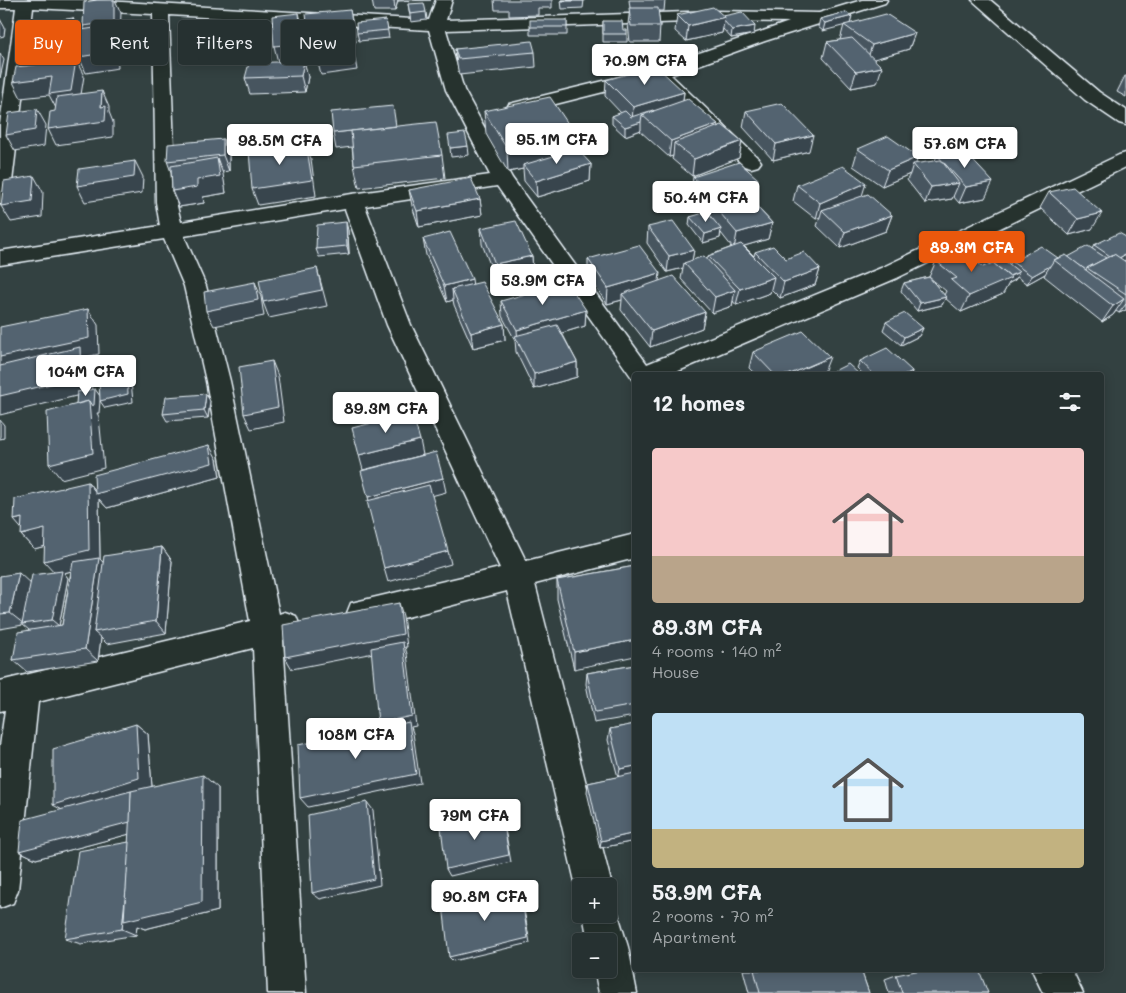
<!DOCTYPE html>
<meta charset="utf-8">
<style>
body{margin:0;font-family:Mali,sans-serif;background:#2e3939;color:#f1f3f6;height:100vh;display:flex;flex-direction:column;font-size:19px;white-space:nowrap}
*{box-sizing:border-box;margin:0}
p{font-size:16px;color:#a4a9ab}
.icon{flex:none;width:28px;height:28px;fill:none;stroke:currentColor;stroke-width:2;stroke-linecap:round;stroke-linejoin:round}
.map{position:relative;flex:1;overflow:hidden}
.drawer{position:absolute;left:632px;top:372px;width:472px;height:600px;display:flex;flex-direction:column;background:#263131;border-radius:5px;box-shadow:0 2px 12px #0003,0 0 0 1px #424c4d}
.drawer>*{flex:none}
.top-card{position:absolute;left:15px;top:20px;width:475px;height:45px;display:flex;gap:10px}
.controls{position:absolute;left:572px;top:878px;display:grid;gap:10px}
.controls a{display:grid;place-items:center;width:45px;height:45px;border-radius:5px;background:#263131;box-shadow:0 2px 12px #0003,0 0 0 1px #424c4d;font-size:25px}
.price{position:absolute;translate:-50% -42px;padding:0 11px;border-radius:5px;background:#fff;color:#222;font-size:16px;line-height:32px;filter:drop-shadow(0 1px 2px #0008)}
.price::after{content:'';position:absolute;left:50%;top:30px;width:15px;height:11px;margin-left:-8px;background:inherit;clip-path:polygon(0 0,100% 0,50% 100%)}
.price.on{background:#ea580c;color:#fff}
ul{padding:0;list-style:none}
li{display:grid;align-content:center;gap:10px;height:265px;padding:0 20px}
li span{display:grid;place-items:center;height:155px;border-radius:5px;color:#555}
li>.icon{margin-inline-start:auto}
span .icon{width:90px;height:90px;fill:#fffc;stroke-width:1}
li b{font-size:21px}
h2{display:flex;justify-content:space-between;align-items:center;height:60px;padding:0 20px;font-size:21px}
.pill{padding:0 18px;border-radius:5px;background:#263131;box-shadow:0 2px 12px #0003,0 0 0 1px #424c4d;font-size:18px;line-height:45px}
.pill.on{background:#ea580c;color:#fff}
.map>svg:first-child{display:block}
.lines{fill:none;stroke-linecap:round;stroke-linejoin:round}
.street-casing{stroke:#e8f1f8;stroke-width:3}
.street{fill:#26332d;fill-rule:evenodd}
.wall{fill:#47555f;stroke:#e8f1f8;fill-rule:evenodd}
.shaded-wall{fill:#39454e;stroke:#e8f1f8}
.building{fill:#52636f;stroke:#e8f1f8}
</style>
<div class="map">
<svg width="1126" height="993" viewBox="0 0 1126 993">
<rect width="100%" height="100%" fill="#334141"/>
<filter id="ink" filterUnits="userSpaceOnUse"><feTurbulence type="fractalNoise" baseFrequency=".02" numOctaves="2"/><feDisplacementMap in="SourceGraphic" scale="10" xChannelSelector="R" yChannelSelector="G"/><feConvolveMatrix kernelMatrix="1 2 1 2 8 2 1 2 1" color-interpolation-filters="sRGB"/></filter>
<g filter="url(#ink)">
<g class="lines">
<defs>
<g id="street">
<path d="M0 0H88L429 20 436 0H452L446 20 717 11 819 13 862 0H887L885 3 765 41 671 75 758 158 761 162 758 166 751 168 744 166 655 79 516 114 509 112 507 108 509 104 653 69 789 22 717 21 446 30 464 90 512 178 647 364 881 268 1119 155 1126 153V167L897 278 669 375H635V382L497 186 365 206 411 325 526 561 635 534V558L535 584 612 886 609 894V886H581V899L576 886 507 591 388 622 362 627 351 623 347 613 351 603 500 568 387 325 345 209 184 236 206 286 230 381 279 614 285 612 296 616 300 626 296 636 283 640 306 993H268L253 648 38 702 18 890 13 903 0 908V746L5 710 0 711V681L250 621 206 381 184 286 164 239 0 265V251L160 226 156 202 153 14 33 8 10 198 7 203 0 204V124L16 8H0ZM169 15 429 30 446 90 490 175 352 194 181 222 176 202Z"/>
<polygon points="972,0 990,0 1099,92 1126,110 1126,125 1119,123 1085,100"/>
<polygon points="609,899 614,901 628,947 637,993 599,993 594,969 609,969 609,941 588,941 583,914 609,914"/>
<polygon points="1032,970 1072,970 1083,993 1043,993"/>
</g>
</defs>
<use href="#street" class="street-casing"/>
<use href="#street" class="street"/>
</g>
<g class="wall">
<polygon points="372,0 431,0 398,1 395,11 374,11"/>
<polygon points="494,0 552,0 552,8 538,8 538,15 509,16 509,10 495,10"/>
<polygon points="561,0 584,0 583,8 562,9"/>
<polygon points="629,0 665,0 664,11 658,11 660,26 659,42 630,42 628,24 630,8"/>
<polygon points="408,4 426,12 427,20 411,22"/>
<polygon points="846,12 823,31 818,27 820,19"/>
<polygon points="677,15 723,16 754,34 731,38 723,29 722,33 686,41 675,31"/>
<polygon points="386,20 389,38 359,41 357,33"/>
<polygon points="567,20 567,35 530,35 530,27"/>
<polygon points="603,21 623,30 627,34 627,42 603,42"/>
<polygon points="844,25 915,33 909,49 874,59 877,83 851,88 823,58 827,42 840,40"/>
<polygon points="455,49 535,52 536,67 459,75 457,65"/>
<polygon points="304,61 308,77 305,92 250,94 245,78"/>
<polygon points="1125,76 1126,76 1126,97 1117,92"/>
<polygon points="606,80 684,92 683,101 718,124 718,127 742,141 739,158 692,176 672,159 673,156 669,157 640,131 641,130 625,136 612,124 612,116 621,113 605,96"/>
<polygon points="484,111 575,149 591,164 590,181 537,197 524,181 523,169 508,172 486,134"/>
<polygon points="746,111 809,151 773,160 743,127"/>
<polygon points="396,126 442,155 445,178 359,188 354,165 352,147 336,149 333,133"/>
<polygon points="223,139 229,155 229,171 222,172 226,193 203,197 204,203 179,207 172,191 171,172 167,161"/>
<polygon points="858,149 916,164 935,161 937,155 985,198 959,203 953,196 952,199 925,203 907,180 910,174 882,186 853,166"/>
<polygon points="693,177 755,195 749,198 772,223 768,239 744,246 754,256 755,252 786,259 820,269 815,285 780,298 771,289 770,293 736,305 733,301 732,306 712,313 681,279 683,268 667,272 647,243 648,227 694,250 692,260 707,259 708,256 732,247 721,233 720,238 703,243 689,225 690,217 708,214 708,210 691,193"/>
<polygon points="797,185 862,196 892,215 886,231 840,248 817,226 820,217 816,219 793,201"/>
<polygon points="409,190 480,199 482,215 419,227 412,206"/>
<polygon points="1049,192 1092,229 1069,235 1040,208"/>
<polygon points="481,228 532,256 533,272 496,280 482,244"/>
<polygon points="348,230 349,254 319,257 316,249"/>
<path d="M1126 237V260L1124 261 1126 262V310L1119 313 1116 311 1113 315 1102 322 1044 276 1045 274 1027 284 1017 277 1015 280 1009 283 1003 294 961 312 945 298 942 305 917 311 901 291 904 283 929 277 936 261 974 259 978 251 1010 264 1012 262 1068 257 1092 249 1094 245ZM929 277 946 291 944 295Z"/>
<polygon points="423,239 473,284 504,324 505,340 473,348 454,305 453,300 447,302 426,255"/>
<polygon points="588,259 659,281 705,312 702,328 650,347 621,310 622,300 607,304 588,275"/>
<polygon points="501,301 586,310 585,326 562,333 577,362 577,377 534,389 516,352 515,340 502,316"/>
<polygon points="886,322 923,328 919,336 901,345 883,330"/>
<polygon points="753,352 824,372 818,375 756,375 749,368"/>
<polygon points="860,361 912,371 911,375 864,375 857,368"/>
<polygon points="210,401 208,418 167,421 163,414"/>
<path d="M217 459 220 477 107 508 99 499 100 559 103 562 162 547 172 561 166 633 107 644 101 638 98 661 27 672 13 660 29 630 23 625 0 629V576L31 584 55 572 45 546 34 549 21 535 88 482 95 491ZM71 571 62 625 59 626 68 578 64 573Z"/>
<polygon points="635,566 574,669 557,599 557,580"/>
<polygon points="635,665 635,716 594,723 586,684 587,673"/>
<polygon points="136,724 148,734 152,787 218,788 218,911 145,929 137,926 136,935 81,944 65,939 129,842 129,834 36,859 19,851 62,810"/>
<polygon points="635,724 635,841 600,848 587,792 588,783 618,777 608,740 610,729"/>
<polygon points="743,970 861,970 869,993 749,993"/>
<polygon points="896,975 988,993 889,993 885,979"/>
</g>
<g class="shaded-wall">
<polygon points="114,0 115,0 121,13 120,34 134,22 140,38 140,48 117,51 118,68 86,73 79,57 90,42 83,26"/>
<polygon points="394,0 398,0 395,11"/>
<polygon points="350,10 356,42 312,47 308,31"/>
<polygon points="299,13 303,29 306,59 278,62 274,46"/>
<polygon points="852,16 850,24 823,31 825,23"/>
<polygon points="725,17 722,33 686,41 688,26"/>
<polygon points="73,18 80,34 80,45 31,52 23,36"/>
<polygon points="0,19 5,28 4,36 0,37"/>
<polygon points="755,26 754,34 731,38 732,30"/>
<polygon points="915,33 909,49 867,61 872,45"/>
<polygon points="0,53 4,60 0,78"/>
<polygon points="354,54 357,70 321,75 317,59"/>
<polygon points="76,60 84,76 79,107 57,110 49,95 21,98 13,82"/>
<polygon points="304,61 308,77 305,92 301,76"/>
<polygon points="882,67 877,83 851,88 856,72"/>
<polygon points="102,91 109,107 109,112 113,122 113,137 56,145 48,129 101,107"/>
<polygon points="684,92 682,108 642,115 632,123 633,107"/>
<polygon points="37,109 46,125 44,146 15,151 6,135"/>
<polygon points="641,122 641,130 625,136 625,127"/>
<polygon points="718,124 716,140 674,143 673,156 669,157 671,141"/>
<polygon points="575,134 575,158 523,165 523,169 508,172 507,149"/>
<polygon points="813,135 809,151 773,160 776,144"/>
<polygon points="223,139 229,155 229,171 223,155"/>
<polygon points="742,141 739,158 692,176 694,159"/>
<polygon points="306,143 311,159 316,196 258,205 252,189"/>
<polygon points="468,146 469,155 451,157 450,148"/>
<polygon points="918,157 915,166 913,164 910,174 882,186 888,170"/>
<polygon points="217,158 223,174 226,193 203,197 204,203 179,207 172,191 197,180"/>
<polygon points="135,161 143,177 142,193 85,202 77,186"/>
<polygon points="591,164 590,181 537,197 536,181"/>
<polygon points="34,176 43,192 42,217 11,222 1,206"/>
<polygon points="758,179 755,195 717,209 711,202 712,195"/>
<polygon points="993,182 985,198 959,203 966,187"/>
<polygon points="866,183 861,199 822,210 820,217 816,219 820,203"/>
<polygon points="959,183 952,199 925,203 931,187"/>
<polygon points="480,199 482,215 419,227 417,211"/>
<polygon points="1102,213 1092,229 1069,235 1078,219"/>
<polygon points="892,215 886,231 840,248 845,232"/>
<polygon points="346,222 348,230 349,254 347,246"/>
<polygon points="772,223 768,239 734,249 737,233"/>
<polygon points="721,229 720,238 703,243 705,234"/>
<polygon points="694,250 691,266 684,263 683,268 667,272 669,256"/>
<polygon points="1126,254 1126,260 1110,268 1116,260"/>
<polygon points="532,256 533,272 496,280 495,264"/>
<polygon points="1050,266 1045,274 1027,284 1032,276"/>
<polygon points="317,268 327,306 269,318 263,302"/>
<polygon points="820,269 815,285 780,298 784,282"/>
<polygon points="1019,272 1015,280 1009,283 1003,294 961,312 969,296"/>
<polygon points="660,273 658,289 622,294 622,300 607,304 608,288"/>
<polygon points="774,277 770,293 736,305 740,289"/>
<polygon points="472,279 474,295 452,289 453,300 447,302 444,286"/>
<polygon points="255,282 261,297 264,316 214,326 206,311"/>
<polygon points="735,290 732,306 712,313 715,297"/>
<polygon points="946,297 942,305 917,311 920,303"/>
<polygon points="1124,299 1113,315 1102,322 1113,306"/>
<polygon points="1126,304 1126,310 1119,313"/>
<polygon points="88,309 98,325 99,354 86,357 90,362 92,392 0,415 0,357"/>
<polygon points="586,310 585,326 519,346 518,343 517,330"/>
<polygon points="705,312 702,328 650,347 652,331"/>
<polygon points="504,324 505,340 473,348 471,333"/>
<polygon points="923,328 919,336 901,345 904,337"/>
<polygon points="830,357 824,372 818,375 788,375"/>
<polygon points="272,361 278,376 284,422 251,429 244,414"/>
<polygon points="577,362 577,377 534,389 534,374"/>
<polygon points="912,371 911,375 905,375"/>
<polygon points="127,373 131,381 133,402 105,408 100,401 99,413 97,413 99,417 104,468 61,479 49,464 89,401 95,389 100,396"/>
<polygon points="206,394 210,401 208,418 204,410"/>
<polygon points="0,420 4,425 4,438 0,439"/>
<polygon points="420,440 423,455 363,470 359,455"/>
<polygon points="209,445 217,459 220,477 107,508 99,499 100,559 111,571 94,632 101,638 98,661 85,649 98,564 64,573 68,578 59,626 52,620 57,575 44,561 88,482 97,494"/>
<polygon points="443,478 446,492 372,512 368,497"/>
<polygon points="22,518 45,529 58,543 34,549 21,535 26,534 14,520"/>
<polygon points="162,547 172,561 166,633 156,621"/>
<polygon points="448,551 451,564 388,582 384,568"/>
<polygon points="19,573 33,586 24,624 10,613"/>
<polygon points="399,603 403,616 407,647 405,647 407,654 416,726 411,727 413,733 420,783 308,807 300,798 383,733 378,723 404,647 292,669 285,657"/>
<polygon points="635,640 635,656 574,669 574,652"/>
<polygon points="136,724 148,734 152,787 145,830 36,859 19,851 68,813 53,805"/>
<polygon points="635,766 635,775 618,779 620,769"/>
<polygon points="203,775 218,788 218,911 145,929 137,926 136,935 122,929 131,841"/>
<polygon points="367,802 373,810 380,885 320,899 312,893"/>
<polygon points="502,813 511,862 450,876 446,869"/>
<polygon points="635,833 635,841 600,848 601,841"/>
<polygon points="520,887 530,943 453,961 449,957"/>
</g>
<g class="building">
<polygon points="97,0 114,0 114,22 83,26 84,2"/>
<rect x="562" y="0" width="22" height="1"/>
<polygon points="424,3 426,12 410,14 408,4"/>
<polygon points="713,7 725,17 688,26 677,15"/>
<polygon points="629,8 658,8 660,26 631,26"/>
<polygon points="350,10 353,26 308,31 306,14"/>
<polygon points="742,12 755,26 732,30 724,21 725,17 723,16"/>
<polygon points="846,12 852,16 825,23 820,19"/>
<polygon points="299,13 302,43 274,46 272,16"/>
<polygon points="886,14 915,33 872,45 844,25"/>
<polygon points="73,18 72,29 23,36 24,25"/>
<polygon points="386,20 388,30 357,33 356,23"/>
<rect x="530" y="20" width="37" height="7"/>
<polygon points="603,21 622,21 623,30 627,30 627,34 603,34"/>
<polygon points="134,22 134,32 110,35 111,52 79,57 81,30"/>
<polygon points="347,32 354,54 317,59 312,37"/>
<polygon points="852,38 882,67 856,72 827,42"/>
<polygon points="532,41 535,52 458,59 455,49"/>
<polygon points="76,60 71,91 49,94 52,77 13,82 16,67"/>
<polygon points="304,61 301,76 245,78 249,63"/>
<polygon points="656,66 684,92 633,107 606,80"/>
<polygon points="102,91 101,107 106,106 105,121 48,129 50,112 55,111 57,97"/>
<polygon points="550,97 575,134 507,149 484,111"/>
<polygon points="688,99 718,124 671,141 642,115"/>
<polygon points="782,103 813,135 776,144 746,111"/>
<polygon points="393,106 396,126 333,133 331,112"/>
<polygon points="37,109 35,130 6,135 9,113"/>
<polygon points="653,110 654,111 642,115 641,122 625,127 612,116 625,111 631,117"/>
<polygon points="436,122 442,155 354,165 351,131"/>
<polygon points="722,125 742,141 694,159 674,143"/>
<polygon points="465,133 468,146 450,148 448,135"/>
<polygon points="888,136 918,157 888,170 858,149"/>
<polygon points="223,139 223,155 167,161 168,144"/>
<polygon points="306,143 312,180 252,189 249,151"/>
<polygon points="577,149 591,164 536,181 523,165"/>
<polygon points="963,150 993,182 966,187 937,155"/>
<polygon points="217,158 220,176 197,180 197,187 172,191 171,166"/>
<polygon points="941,160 959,183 931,187 913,164"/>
<polygon points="135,161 134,177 77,186 79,169"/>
<polygon points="739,162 758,179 712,195 693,177"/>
<polygon points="843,166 866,183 820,203 797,185"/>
<polygon points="34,176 32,201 1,206 4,181"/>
<polygon points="471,178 480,199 417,211 409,190"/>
<polygon points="1073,187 1102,213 1078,219 1049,192"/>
<polygon points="743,192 772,223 737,233 710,201"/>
<polygon points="868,194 892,215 845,232 822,210"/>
<polygon points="707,212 721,229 705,234 690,217"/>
<polygon points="516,221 532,256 495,264 481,228"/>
<polygon points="673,221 694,250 669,256 648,227"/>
<polygon points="346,222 347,246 316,249 317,225"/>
<polygon points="450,232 472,279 444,286 423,239"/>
<polygon points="1119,233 1126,237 1126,254 1119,258 1114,254 1110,256 1094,245"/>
<polygon points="741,244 774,277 740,289 708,256"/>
<polygon points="639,245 660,273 608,288 588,259"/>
<polygon points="773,246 786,259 804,252 820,269 784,282 755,252"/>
<polygon points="1041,246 1058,258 1054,260 1050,266 1032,276 1012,262"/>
<polygon points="1088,246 1106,258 1087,268 1086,270 1068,257"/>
<polygon points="988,247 1019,272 1009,276 978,251"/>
<polygon points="962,250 983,267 993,263 1011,278 969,296 951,280 957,278 936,261"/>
<polygon points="1114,254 1126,262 1126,294 1087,268"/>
<polygon points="1066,255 1124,299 1113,306 1054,260"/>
<polygon points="704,256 735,290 715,297 684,263"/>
<polygon points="317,268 322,290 263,302 259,280"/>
<polygon points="673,276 705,312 652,331 622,294"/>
<polygon points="929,277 946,297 920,303 904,283"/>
<polygon points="255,282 258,300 206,311 204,292"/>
<polygon points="482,282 504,324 471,333 452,289"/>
<polygon points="567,282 586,310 517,330 501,301"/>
<polygon points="88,309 89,338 0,357 0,327"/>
<polygon points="905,313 923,328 904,337 886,322"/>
<polygon points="557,325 577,362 534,374 515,336"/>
<polygon points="803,331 830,357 788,375 775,375 753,352"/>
<polygon points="80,347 81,377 0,396 0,366"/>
<polygon points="887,348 912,371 905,375 875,375 860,361"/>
<polygon points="272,361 278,407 244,414 239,367"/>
<polygon points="848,364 860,375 826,375"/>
<polygon points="127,373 128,394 100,401 99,379"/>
<polygon points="95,389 94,405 92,406 89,401 76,404 77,392"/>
<polygon points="206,394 204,410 163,414 166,397"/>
<polygon points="89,401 93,453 49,464 47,412"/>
<polygon points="412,413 420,440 359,455 352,428"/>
<polygon points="209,445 212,463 95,494 94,475"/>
<polygon points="436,452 443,478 368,497 361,471"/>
<polygon points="88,482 89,550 44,561 45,529 21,535 22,518 14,520 15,499"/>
<polygon points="429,485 448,551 384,568 367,501"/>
<polygon points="162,547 156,621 94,632 104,556"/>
<polygon points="99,558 85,649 13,660 18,632 62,625 73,562"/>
<polygon points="635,566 635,640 574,652 557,580"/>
<polygon points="62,571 52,620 22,624 32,575"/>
<polygon points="19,573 10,613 0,614 0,576"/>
<polygon points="399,603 403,634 285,657 283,625"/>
<polygon points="403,642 412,716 378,723 371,648"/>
<polygon points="635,665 635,705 595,712 587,673"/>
<polygon points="409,722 416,774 300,798 298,745"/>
<polygon points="136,724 139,778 53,805 53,749"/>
<polygon points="635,724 635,766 620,769 610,729"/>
<polygon points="635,773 635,833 601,841 588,783"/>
<polygon points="203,775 202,902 124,921 131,791"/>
<polygon points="131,791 130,822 19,851 22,820"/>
<polygon points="367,802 374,879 312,893 308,815"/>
<polygon points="502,813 509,855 446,869 441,827"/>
<polygon points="129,842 126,889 122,929 65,939 78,851"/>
<polygon points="520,887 528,938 449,957 443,905"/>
<polygon points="754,970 861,970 869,993 760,993"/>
<polygon points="921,970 979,970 988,993 902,993 896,975"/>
</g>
</g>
</svg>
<div class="controls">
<a>+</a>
<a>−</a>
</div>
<b class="price" style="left:645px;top:86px">70.9M CFA</b>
<b class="price" style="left:557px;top:165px">95.1M CFA</b>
<b class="price" style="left:280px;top:166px">98.5M CFA</b>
<b class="price" style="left:965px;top:169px">57.6M CFA</b>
<b class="price" style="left:706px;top:223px">50.4M CFA</b>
<b class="price on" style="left:972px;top:273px">89.3M CFA</b>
<b class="price" style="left:543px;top:306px">53.9M CFA</b>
<b class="price" style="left:86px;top:397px">104M CFA</b>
<b class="price" style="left:386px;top:434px">89.3M CFA</b>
<b class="price" style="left:356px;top:760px">108M CFA</b>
<b class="price" style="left:475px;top:841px">79M CFA</b>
<b class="price" style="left:485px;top:922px">90.8M CFA</b>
<div class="top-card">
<a class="pill on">Buy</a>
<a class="pill">Rent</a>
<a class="pill">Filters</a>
<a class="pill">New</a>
</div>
<section class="drawer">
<h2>12 homes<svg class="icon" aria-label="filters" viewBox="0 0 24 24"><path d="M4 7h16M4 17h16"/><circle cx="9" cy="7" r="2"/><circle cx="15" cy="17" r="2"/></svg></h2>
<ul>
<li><span style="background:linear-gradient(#f6c9c9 70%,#b9a48a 0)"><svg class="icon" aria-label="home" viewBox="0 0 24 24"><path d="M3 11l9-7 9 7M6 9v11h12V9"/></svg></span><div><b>89.3M CFA</b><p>4 rooms · 140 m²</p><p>House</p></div></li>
<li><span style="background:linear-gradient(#bfe0f5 75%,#c2b280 0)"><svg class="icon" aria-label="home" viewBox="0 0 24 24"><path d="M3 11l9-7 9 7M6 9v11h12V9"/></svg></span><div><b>53.9M CFA</b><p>2 rooms · 70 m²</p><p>Apartment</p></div></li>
</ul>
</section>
</div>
